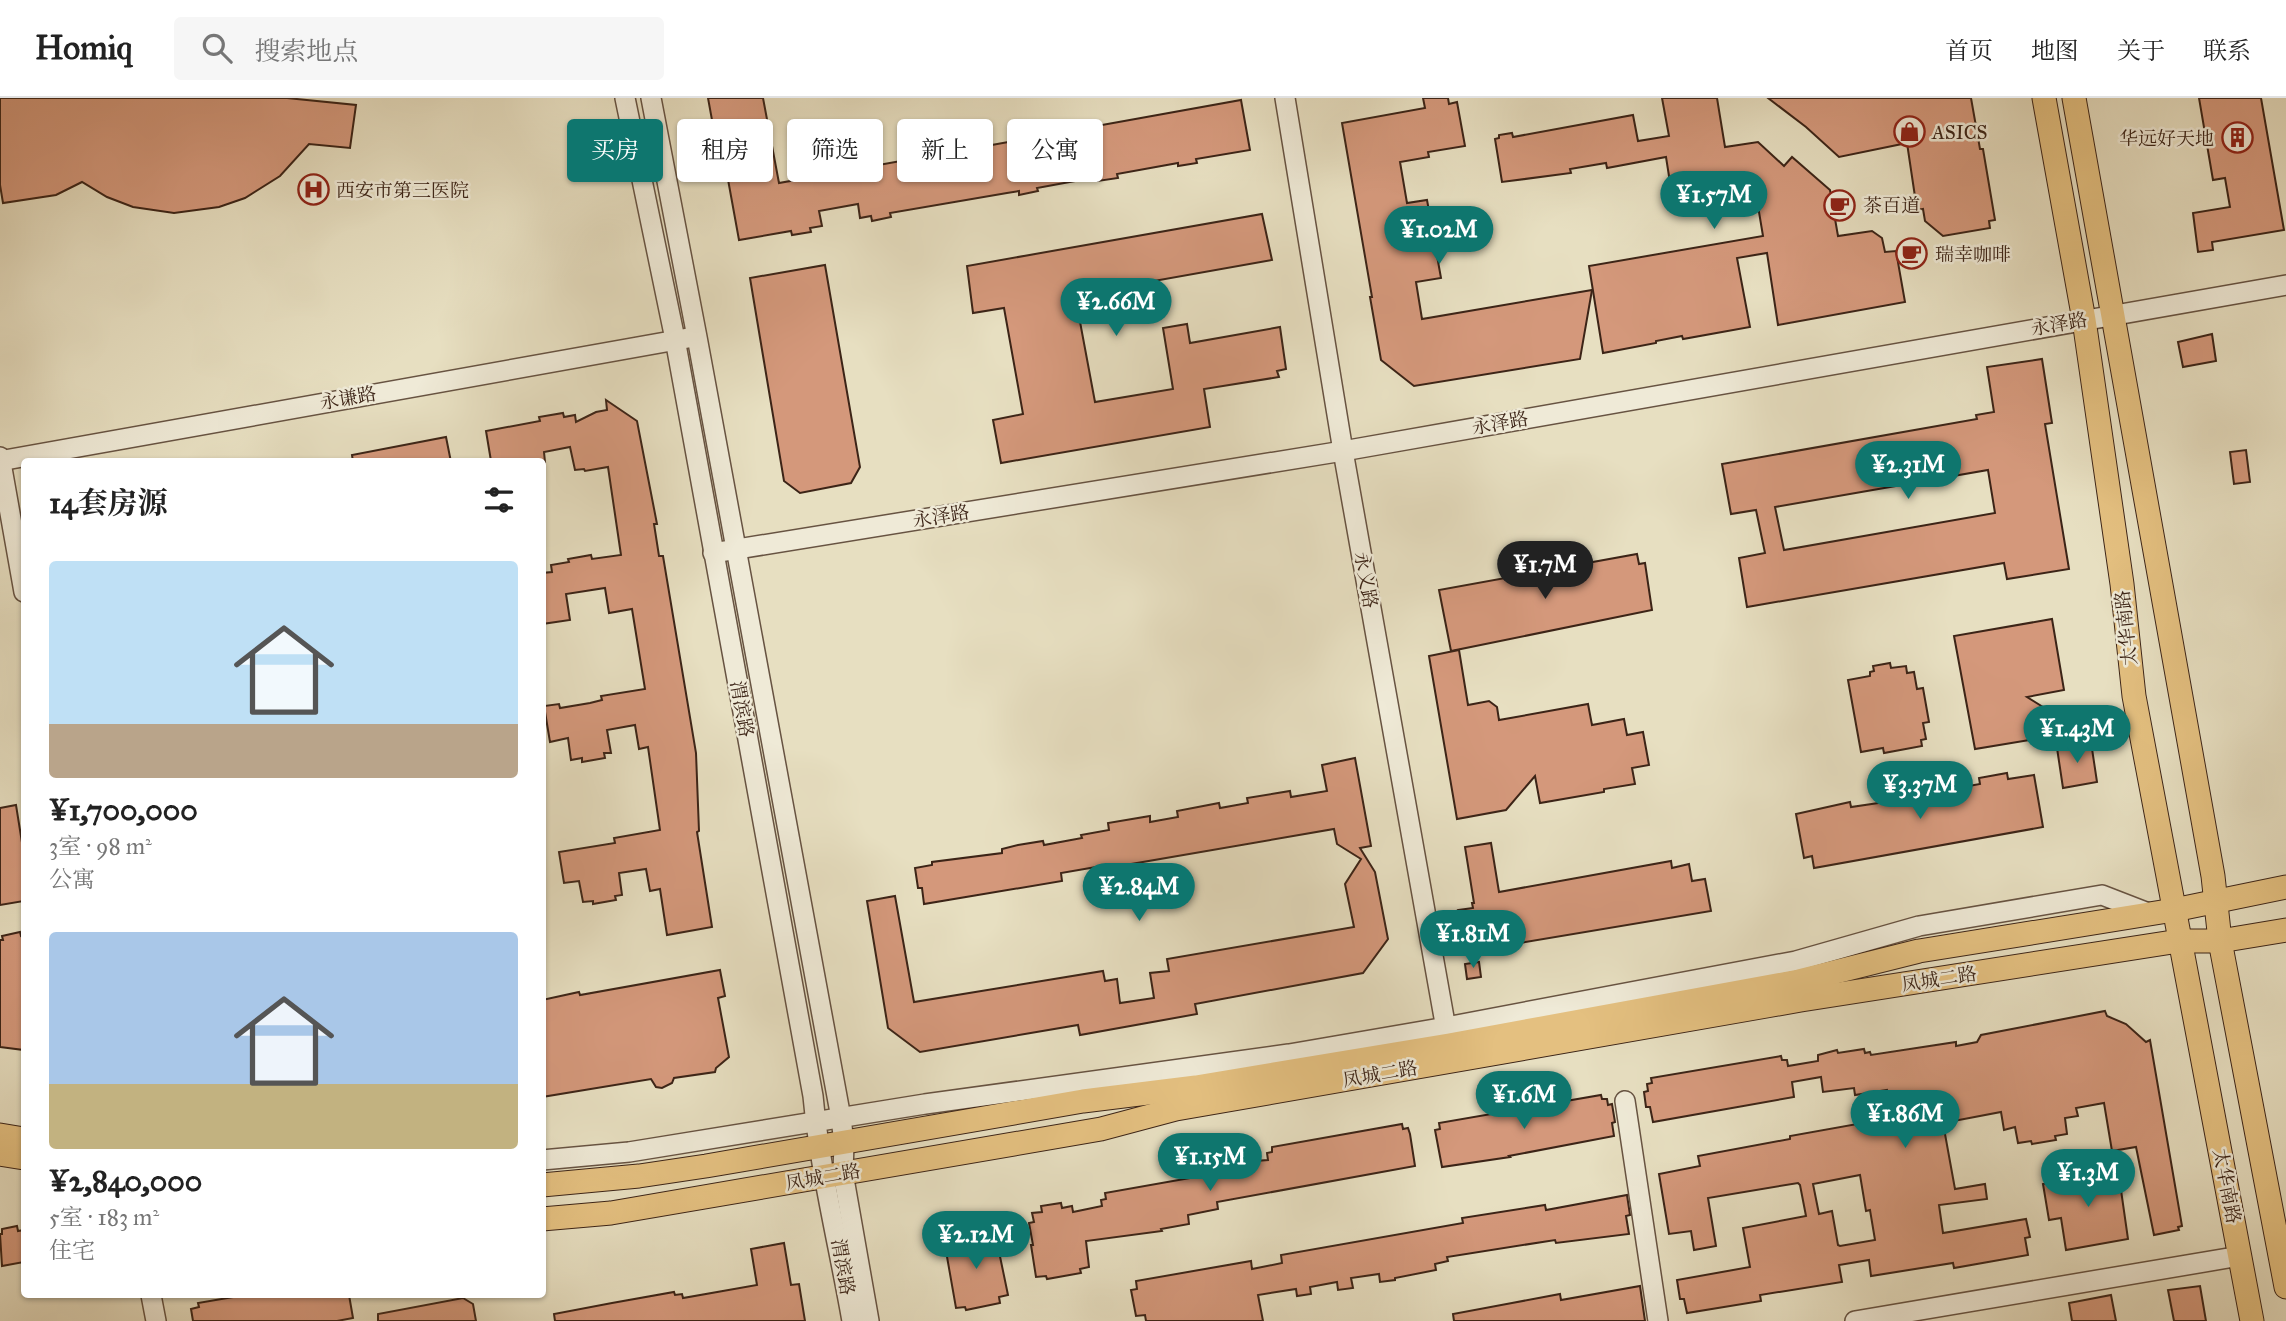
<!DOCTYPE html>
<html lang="zh">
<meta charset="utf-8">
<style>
body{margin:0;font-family:"IM FELL Great Primer","Noto Serif SC",serif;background:#f6f6f6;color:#222;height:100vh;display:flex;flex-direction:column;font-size:26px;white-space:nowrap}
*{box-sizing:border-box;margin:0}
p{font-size:23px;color:#767676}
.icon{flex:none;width:38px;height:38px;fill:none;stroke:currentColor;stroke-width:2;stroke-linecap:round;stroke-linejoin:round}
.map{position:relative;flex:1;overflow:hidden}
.details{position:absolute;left:21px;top:360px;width:525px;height:840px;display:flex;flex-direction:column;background:#fff;border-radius:7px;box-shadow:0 2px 5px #0004}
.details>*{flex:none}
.banner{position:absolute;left:567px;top:21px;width:665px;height:63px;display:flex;gap:14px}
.price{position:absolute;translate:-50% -60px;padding:0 16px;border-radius:24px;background:#0f766e;color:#fff;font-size:23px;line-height:46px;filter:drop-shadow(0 2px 4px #0008)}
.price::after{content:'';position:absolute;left:50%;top:42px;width:21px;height:16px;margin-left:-10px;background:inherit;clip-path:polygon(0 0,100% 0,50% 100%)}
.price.on{background:#222;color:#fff}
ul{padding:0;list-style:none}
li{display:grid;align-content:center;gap:14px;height:371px;padding:0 28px}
li span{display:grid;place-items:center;height:217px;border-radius:7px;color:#555}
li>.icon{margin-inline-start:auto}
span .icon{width:126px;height:126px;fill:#fffc;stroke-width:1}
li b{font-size:30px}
h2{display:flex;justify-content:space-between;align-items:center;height:84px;padding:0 28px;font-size:30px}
.tag{padding:0 24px;border-radius:7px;background:#fff;box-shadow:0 2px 5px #0004;font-size:24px;line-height:63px}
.tag.on{background:#0f766e;color:#fff}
header{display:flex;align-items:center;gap:42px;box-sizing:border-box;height:98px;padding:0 35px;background:#fff;border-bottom:2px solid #e0e0e0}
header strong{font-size:33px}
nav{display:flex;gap:38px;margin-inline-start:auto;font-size:24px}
.search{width:490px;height:63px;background:#f6f6f6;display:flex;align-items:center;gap:18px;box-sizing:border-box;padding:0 24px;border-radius:7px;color:#767676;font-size:26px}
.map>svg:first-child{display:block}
.building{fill:#d4987b;stroke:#3c2417;stroke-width:2;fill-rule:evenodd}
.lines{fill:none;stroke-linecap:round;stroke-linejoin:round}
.minor-casing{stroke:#675342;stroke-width:22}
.major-casing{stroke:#3c2417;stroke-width:25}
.minor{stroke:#efead7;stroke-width:19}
.major{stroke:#e4c080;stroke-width:23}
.labels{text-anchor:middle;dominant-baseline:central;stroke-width:5;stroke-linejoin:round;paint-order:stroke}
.poi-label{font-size:19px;fill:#3c2417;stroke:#efead7;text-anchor:start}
.street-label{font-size:19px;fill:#3c2417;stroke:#efead7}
</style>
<header>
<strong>Homiq</strong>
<div class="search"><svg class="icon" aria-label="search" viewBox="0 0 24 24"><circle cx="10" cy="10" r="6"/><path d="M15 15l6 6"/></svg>搜索地点</div>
<nav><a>首页</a><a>地图</a><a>关于</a><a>联系</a></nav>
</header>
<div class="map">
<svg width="2286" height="1223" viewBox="0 0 2286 1223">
<rect width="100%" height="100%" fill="#e7dfc1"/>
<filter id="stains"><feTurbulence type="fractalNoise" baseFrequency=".00286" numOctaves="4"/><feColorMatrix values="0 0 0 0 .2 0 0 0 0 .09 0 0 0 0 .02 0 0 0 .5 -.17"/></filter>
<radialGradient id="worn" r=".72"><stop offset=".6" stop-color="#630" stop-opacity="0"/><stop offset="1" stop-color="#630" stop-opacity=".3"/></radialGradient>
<g class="building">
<polygon points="0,0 287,0 356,7 350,50 309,46 280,78 245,100 219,109 174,115 133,109 107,99 82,84 56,97 3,105 0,87"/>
<polygon points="708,0 763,0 779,85 912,61 909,42 972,31 975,50 1241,2 1250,52 1196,61 1197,65 1178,68 1178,65 1117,76 1118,80 1098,83 1097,79 1037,90 1038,93 1019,97 1019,93 1007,95 890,115 891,119 872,123 871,118 860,120 858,106 819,113 822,128 810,130 811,134 792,137 791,133 739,142 727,76 722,77"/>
<polygon points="1423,0 1448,0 1449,6 1457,4 1465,48 1428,54 1429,59 1400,64 1407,105 1427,102 1441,180 1416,184 1422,221 1592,192 1580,261 1414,288 1381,262 1370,199 1372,199 1342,25 1425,10"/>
<polygon points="1662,0 1717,0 1725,49 1758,44 1784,68 1792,59 1830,92 1838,138 1872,133 1882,140 1885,154 1896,153 1905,204 1778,227 1767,155 1737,160 1750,229 1683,241 1682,238 1656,243 1656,245 1603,255 1589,168 1763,138 1756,96 1674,110 1666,59 1607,70 1606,65 1570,71 1571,75 1502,84 1495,41 1499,40 1499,37 1512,35 1513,39 1633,17 1638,43 1669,38"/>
<polygon points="1768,0 1971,0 1980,51 1983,51 1995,122 1989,123 1990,130 1943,138 1925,123 1923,111 1917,112 1907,45 1839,59 1806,29"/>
<polygon points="2199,0 2261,0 2284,132 2212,144 2213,152 2198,154 2193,115 2230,109 2225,80 2213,82"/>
<polygon points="1262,116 1272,162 1075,197 1095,304 1173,291 1163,230 1187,226 1190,245 1280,229 1286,271 1277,273 1279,279 1204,291 1210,329 1001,365 993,322 1023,316 1004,210 973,215 967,168"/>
<polygon points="825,167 860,369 851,385 800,395 784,383 750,180"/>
<polygon points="2212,236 2216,263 2183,269 2178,244"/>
<path d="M2042 261 2052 325 2045 326 2069 471 2007 481 2004 465 1747 509 1739 460 1765 455 1756 412 1731 416 1722 366 1977 321 1976 317 1994 314 1987 269ZM1988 372 1995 415 1784 452 1775 409Z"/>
<polygon points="606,302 637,323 657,426 654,426 659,458 663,458 696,655 699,733 697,734 712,829 667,837 660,791 650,793 646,771 619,775 622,797 615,798 616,802 593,806 593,803 583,804 579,783 564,785 559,754 615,745 614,740 660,732 648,649 639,651 635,627 607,632 611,655 604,655 605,660 582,664 582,660 571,662 568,640 550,644 544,608 559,606 560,610 590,605 602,602 601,598 645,591 632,511 609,515 605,490 566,496 570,522 542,526 542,475 552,474 551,467 569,464 568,461 591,457 592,461 621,457 608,369 585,373 584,371 575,372 570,349 544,354 545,364 505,364 504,361 491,363 486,333 540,323 539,319 563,315 564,319 575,317 576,324 596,314 607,312"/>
<polygon points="446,339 451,364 353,364 352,357"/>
<polygon points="2246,352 2250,384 2234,386 2230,354"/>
<polygon points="1637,456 1639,466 1645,465 1652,512 1451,553 1439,492"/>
<polygon points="2052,521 2064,592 2027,599 2051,614 2054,629 2048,639 1975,651 1954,538"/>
<polygon points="1459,552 1468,607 1489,603 1497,609 1499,622 1588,606 1592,627 1624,621 1627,637 1643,634 1649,667 1632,670 1635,686 1604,691 1604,694 1540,705 1535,678 1506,712 1457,721 1429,558"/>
<polygon points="1890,565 1891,570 1906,568 1907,575 1914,574 1917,591 1923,590 1929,624 1923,625 1926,641 1921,642 1922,648 1884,655 1883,650 1861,654 1848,582 1870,578 1870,574 1874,573 1873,568"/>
<polygon points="2091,644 2097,684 2063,690 2057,650"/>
<polygon points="1355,660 1371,748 1360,750 1375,774 1388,841 1363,875 1195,906 1197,916 1080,937 1078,927 920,954 888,930 867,803 895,798 914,904 1103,873 1105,883 1117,881 1120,905 1154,900 1150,875 1169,873 1167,861 1354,829 1345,786 1361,761 1337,746 1334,731 1102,771 1102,768 1061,775 1062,783 924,806 922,790 918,790 915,770 932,767 932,764 1002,755 1002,751 1018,747 1043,743 1044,747 1082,740 1081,737 1109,732 1108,725 1150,718 1150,724 1178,719 1177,713 1219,705 1220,710 1248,705 1247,700 1290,693 1291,699 1327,693 1322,667"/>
<polygon points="2007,675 2008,681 2034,677 2043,729 1814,770 1812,758 1804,760 1796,716 1850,704 1851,709 1906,701 1905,694 1929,689 1930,695 1980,686 1979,680"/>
<polygon points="16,707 24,757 24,803 0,807 0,710"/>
<polygon points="1491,745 1499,794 1671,763 1672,770 1689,766 1692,783 1705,781 1711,813 1508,847 1459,812 1473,810 1472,805 1474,805 1465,749"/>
<polygon points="20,834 21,838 24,837 24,952 0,949 0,842 3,842 2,838"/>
<polygon points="1479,864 1481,879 1467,881 1465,866"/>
<polygon points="720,872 725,898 718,900 729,959 716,970 715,974 674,980 672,985 662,990 656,989 651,981 542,999 542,902 579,894 580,897"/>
<path d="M2105 913 2107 918 2126 926 2146 944 2150 942 2182 1128 2178 1129 2179 1132 2154 1137 2136 1049 2112 1053 2104 1005 2076 1010 2078 1018 2065 1020 2067 1036 2055 1038 2056 1042 2032 1046 2031 1043 2018 1045 2015 1029 2004 1032 2001 1014 1943 1025 1955 1091 1985 1086 1987 1101 1939 1107 1943 1135 2026 1121 2030 1139 2025 1140 2028 1157 1954 1170 1953 1165 1871 1178 1869 1162 1839 1167 1842 1184 1760 1197 1761 1203 1687 1215 1684 1201H1680L1677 1182 1750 1169 1743 1130 1806 1118 1800 1087 1798 1085 1708 1100 1716 1148 1694 1152 1691 1133 1669 1136 1659 1076 1700 1068 1698 1058 1790 1041V1038L1891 1020 1887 992 1855 997 1854 990 1823 994 1821 979 1792 984 1794 999 1653 1024 1650 1009H1646L1644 994 1648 993 1647 986 1652 985 1651 980 1781 958 1782 962H1787L1788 968 1818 963V957L1837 952 1838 955 1864 951 1865 955 1870 954 1871 957 1956 944V948L1977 944 1981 937ZM1860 1077 1866 1113 1870 1112 1875 1142 1840 1148 1838 1147 1832 1113 1819 1116 1813 1086Z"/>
<polygon points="1601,997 1602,1001 1607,1001 1608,1007 1612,1006 1615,1024 1612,1025 1614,1038 1509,1058 1510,1059 1442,1069 1435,1032 1440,1031 1439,1025"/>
<polygon points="1402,1026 1403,1031 1408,1030 1410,1036 1415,1068 1217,1104 1218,1111 1188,1117 1189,1126 1161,1131 1162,1133 1086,1143 1089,1169 1080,1171 1081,1175 1047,1181 1046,1178 1036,1179 1031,1147 1033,1147 1029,1125 1034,1124 1032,1115 1042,1114 1041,1108 1061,1105 1062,1110 1072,1108 1073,1114 1102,1108 1101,1102 1106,1101 1105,1095 1190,1080 1189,1078 1194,1077 1193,1072 1219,1068 1219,1064 1223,1062 1240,1061 1241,1064 1268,1062 1267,1055 1272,1054 1272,1049"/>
<polygon points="2118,1071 2128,1141 2066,1152 2061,1120 2049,1122 2043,1086 2060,1083 2060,1081"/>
<polygon points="1627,1097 1630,1117 1626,1118 1629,1136 1556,1145 1555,1142 1447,1159 1448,1163 1435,1166 1436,1172 1395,1180 1395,1182 1380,1184 1379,1176 1351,1180 1353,1190 1338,1192 1337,1184 1310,1189 1311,1196 1297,1198 1296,1191 1258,1197 1263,1223 1146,1223 1145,1217 1136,1218 1131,1192 1137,1191 1136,1183 1251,1163 1252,1171 1282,1165 1281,1157 1463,1125 1462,1120 1545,1107 1546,1112"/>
<polygon points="17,1128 18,1133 24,1132 24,1164 2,1168 0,1136 2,1136 2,1131"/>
<polygon points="981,1132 982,1138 990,1136 992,1145 997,1144 1008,1197 999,1199 1000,1205 966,1212 965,1209 956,1210 946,1153 953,1152 951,1142 960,1140 959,1137"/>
<polygon points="784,1145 791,1187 799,1186 805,1223 555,1223 554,1216 612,1205 674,1194 675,1197 682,1196 683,1200 757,1187 751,1151"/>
<polygon points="1640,1188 1645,1223 1454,1223 1453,1216 1512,1205 1560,1196 1561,1202"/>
<polygon points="2200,1188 2206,1223 2174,1223 2168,1192"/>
<polygon points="245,1197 349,1197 353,1220 337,1223 193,1223 191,1211 199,1209 198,1205"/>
<polygon points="2111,1197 2116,1223 2072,1223 2069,1205"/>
<polygon points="463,1200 473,1206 476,1223 378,1223 378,1216"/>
</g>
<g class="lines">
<defs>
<g id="minor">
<path d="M625 0 675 241 813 998C820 1073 839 1148 852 1223"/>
<polyline points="651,0 697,239 841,1020 844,1045 843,1075 869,1223"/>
<polyline points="1285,0 1343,353 1448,942"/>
<polyline points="0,359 24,494"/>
<polyline points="0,363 688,240"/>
<polyline points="713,455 1343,353 2286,187"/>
<polyline points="1625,1003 1658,1223"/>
<polyline points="542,1062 629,1054 925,1006 1289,956 1446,929 1796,863 1919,828 2102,797 2151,816"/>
<polyline points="151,1197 156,1223"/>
<polyline points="1855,1223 2240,1158"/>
</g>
<g id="major">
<polyline points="2044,0 2084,222 2122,486 2134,598 2252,1223"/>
<polyline points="2074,0 2213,778 2220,843 2286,1189"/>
<polyline points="0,1037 24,1041"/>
<polyline points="0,1056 24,1060"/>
<polyline points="542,1087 639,1078 706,1068 1083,1003 1196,989 1449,947 1799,883 1919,853 2174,812 2286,789"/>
<polyline points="542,1121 611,1115 1101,1031 1176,1011 1801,902 2179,843 2220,843 2286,832"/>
</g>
</defs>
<use href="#minor" class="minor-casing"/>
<use href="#major" class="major-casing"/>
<use href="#minor" class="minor"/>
<use href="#major" class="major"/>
</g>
<defs>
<symbol id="shop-ring" viewBox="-11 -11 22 22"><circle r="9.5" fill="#efead7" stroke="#8f2418" stroke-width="1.5"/><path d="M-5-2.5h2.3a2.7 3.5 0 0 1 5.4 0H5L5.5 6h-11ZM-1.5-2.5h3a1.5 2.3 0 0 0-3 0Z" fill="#8f2418"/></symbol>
<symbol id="building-ring" viewBox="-11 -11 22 22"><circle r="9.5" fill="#efead7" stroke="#8f2418" stroke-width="1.5"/><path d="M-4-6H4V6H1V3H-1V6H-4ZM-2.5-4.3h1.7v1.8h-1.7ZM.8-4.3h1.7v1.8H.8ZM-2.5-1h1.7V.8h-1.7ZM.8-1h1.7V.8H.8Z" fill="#8f2418"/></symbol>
<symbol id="hospital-ring" viewBox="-11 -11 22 22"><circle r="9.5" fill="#efead7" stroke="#8f2418" stroke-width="1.5"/><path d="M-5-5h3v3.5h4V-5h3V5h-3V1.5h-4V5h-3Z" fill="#8f2418"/></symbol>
<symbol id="cafe-ring" viewBox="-11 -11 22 22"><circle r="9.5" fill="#efead7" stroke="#8f2418" stroke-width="1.5"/><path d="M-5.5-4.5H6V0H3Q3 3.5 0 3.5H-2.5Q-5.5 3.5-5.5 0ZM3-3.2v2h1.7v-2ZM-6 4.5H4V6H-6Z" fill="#8f2418"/></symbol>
</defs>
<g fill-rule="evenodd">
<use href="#shop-ring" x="1892" y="16" width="35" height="35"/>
<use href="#building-ring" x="2220" y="22" width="35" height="35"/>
<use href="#hospital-ring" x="296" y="74" width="35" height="35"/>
<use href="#cafe-ring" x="1822" y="90" width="35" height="35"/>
<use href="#cafe-ring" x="1894" y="138" width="35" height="35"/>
</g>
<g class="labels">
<g class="poi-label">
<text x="1932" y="34">ASICS</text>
<text x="2214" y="40" text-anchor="end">华远好天地</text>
<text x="336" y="92">西安市第三医院</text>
<text x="1863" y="107">茶百道</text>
<text x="1935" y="156">瑞幸咖啡</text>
</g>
<g class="street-label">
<text transform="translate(2059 226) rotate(-10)">永泽路</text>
<text transform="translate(348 300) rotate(-10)">永谦路</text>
<text transform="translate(1500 325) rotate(-10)">永泽路</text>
<text transform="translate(941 418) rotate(-9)">永泽路</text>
<text transform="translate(1366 482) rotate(80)">永义路</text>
<text transform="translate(2126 530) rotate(-96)">太华南路</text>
<text transform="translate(742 611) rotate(80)">渭滨路</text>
<text transform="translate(1939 881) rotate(-9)">凤城二路</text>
<text transform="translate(1380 976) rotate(-10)">凤城二路</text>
<text transform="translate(823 1079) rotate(-10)">凤城二路</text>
<text transform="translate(2227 1088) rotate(79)">太华南路</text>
<text transform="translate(843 1169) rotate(80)">渭滨路</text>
</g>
</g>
<rect width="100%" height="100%" filter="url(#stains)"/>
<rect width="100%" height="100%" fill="url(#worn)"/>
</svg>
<b class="price" style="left:1714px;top:133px">¥1.57M</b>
<b class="price" style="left:1439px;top:168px">¥1.02M</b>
<b class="price" style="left:1116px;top:240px">¥2.66M</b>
<b class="price" style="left:1908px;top:403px">¥2.31M</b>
<b class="price on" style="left:1545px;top:503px">¥1.7M</b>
<b class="price" style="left:2077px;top:667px">¥1.43M</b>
<b class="price" style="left:1920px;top:723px">¥3.37M</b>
<b class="price" style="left:1139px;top:825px">¥2.84M</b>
<b class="price" style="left:1473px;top:872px">¥1.81M</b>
<b class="price" style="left:1524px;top:1033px">¥1.6M</b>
<b class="price" style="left:1905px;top:1052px">¥1.86M</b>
<b class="price" style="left:1210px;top:1095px">¥1.15M</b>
<b class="price" style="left:2088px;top:1111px">¥1.3M</b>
<b class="price" style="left:976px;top:1173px">¥2.12M</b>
<div class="banner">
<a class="tag on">买房</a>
<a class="tag">租房</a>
<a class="tag">筛选</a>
<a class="tag">新上</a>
<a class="tag">公寓</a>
</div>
<section class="details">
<h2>14套房源<svg class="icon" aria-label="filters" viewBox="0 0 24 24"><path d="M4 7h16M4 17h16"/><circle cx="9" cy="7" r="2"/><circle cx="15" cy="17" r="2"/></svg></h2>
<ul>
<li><span style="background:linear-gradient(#bfe0f5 75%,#b9a48a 0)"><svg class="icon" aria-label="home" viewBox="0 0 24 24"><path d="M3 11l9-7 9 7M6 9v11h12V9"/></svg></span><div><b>¥1,700,000</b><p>3室 · 98 m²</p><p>公寓</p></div></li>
<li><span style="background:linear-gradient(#a9c7e8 70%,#c2b280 0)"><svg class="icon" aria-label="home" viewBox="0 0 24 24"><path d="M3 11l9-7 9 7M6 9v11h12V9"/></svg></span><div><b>¥2,840,000</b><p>5室 · 183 m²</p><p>住宅</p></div></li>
</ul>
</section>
</div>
